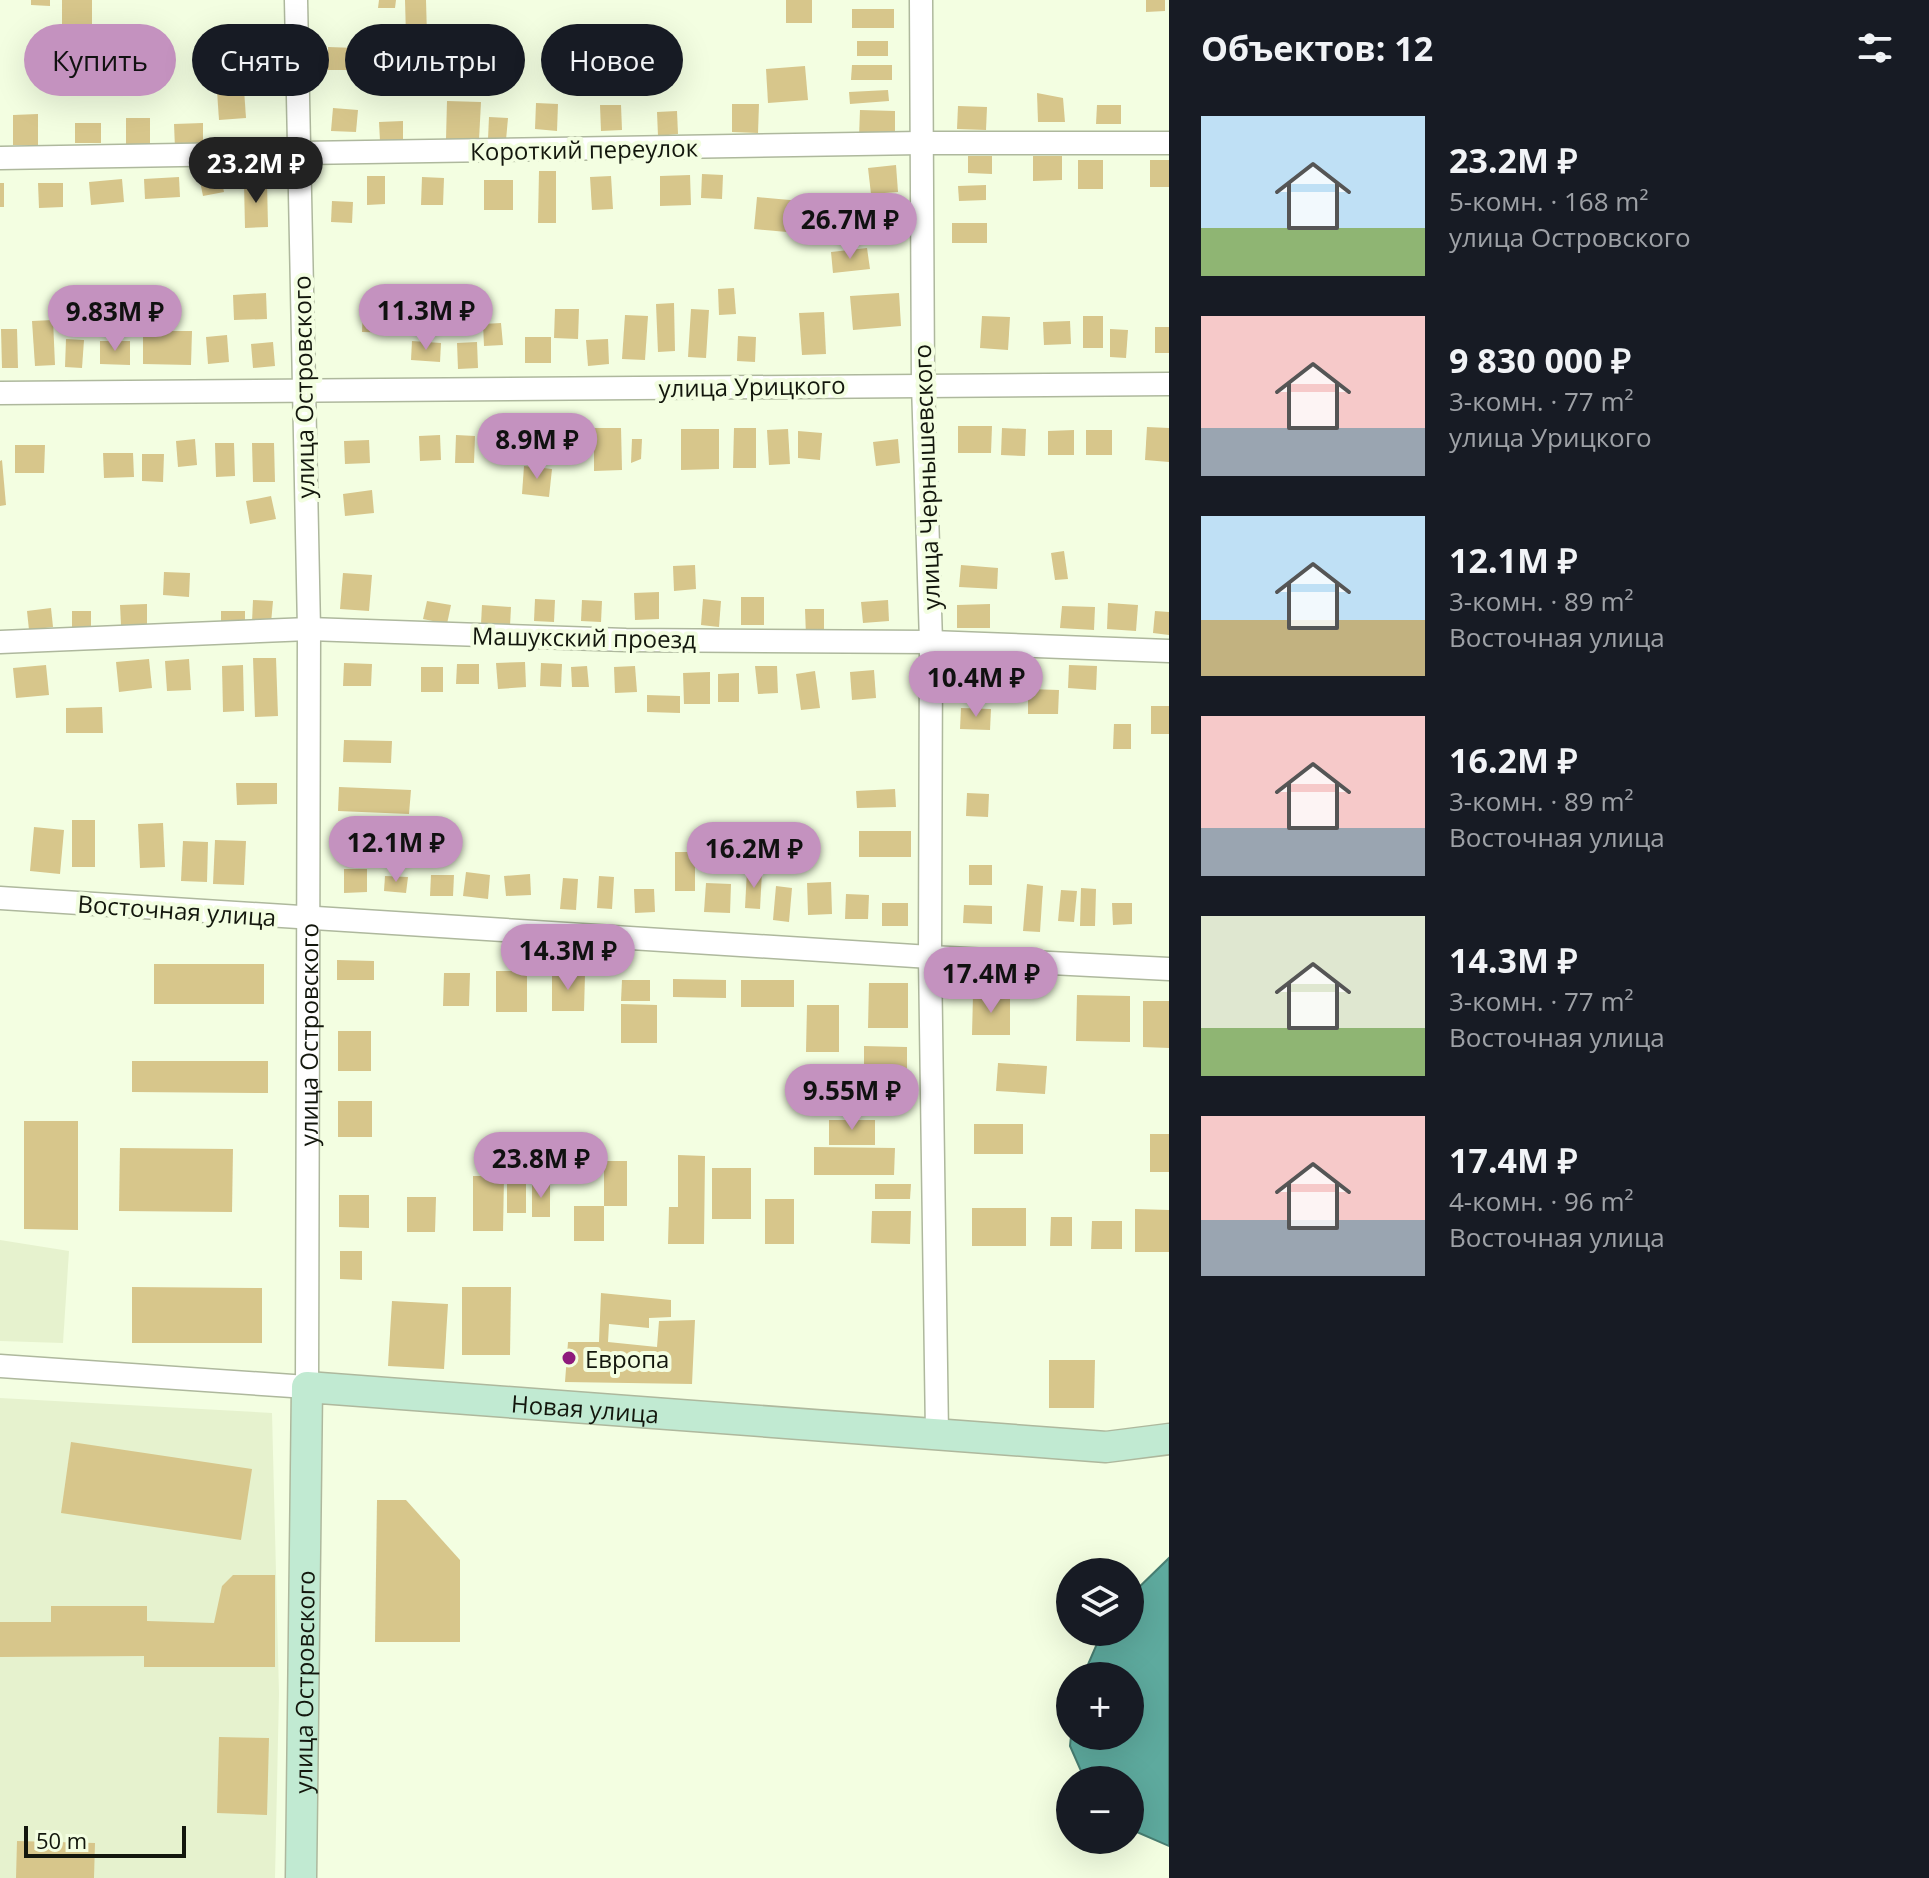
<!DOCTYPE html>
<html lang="ru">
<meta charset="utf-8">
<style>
body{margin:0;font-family:"Open Sans",sans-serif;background:#242831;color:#f1f3f6;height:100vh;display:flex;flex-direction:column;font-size:30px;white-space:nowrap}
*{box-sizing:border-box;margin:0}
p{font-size:26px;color:#9ea1a6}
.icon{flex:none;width:44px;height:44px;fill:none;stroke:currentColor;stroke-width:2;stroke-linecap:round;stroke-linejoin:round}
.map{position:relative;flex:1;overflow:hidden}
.panel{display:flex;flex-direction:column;background:#171b24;width:760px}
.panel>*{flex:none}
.banner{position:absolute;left:24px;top:24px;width:760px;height:72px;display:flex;gap:16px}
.tools{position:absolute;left:1056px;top:1558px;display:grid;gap:16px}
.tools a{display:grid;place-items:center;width:88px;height:88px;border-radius:50%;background:#171b24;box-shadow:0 8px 32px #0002;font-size:40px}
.scale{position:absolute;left:24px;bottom:20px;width:162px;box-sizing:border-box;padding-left:8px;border:4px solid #13170d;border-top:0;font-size:22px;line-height:28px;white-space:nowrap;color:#13170d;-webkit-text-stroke:6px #f3fee1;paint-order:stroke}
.price{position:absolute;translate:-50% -68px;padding:0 18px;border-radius:28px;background:#c492bf;color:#111;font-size:26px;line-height:52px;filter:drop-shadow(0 2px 4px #0008)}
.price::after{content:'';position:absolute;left:50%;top:48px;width:24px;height:18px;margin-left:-12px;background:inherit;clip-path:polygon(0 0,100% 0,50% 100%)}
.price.selected{background:#222;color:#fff}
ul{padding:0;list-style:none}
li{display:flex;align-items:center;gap:24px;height:200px;padding:0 32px}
li span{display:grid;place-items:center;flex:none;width:224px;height:160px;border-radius:0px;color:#555}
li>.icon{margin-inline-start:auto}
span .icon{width:96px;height:96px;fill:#fffc;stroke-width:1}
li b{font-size:34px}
h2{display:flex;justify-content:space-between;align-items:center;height:96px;padding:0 32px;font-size:34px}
.chip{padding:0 28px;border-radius:36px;background:#171b24;box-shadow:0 8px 32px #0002;font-size:28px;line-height:72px}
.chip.selected{background:#c492bf;color:#111}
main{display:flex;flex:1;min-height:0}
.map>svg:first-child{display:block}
.built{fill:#e6f2ce}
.water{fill:#5eaa9e;stroke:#487e72;stroke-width:2}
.building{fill:#d7c68b}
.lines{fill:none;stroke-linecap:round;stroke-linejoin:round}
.street-casing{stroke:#aeb89d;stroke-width:25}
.secondary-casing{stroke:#aeb89d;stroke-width:33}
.street{stroke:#fff;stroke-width:22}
.secondary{stroke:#c1ead2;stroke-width:30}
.poi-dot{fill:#8e1b7c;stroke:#f3fee1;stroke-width:3}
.labels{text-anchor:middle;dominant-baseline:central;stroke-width:8;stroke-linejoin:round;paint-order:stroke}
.street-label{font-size:24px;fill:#13170d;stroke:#f3fee1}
.poi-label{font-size:24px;fill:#13170d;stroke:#f3fee1;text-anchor:start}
</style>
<main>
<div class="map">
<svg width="1169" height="1878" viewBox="0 0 1169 1878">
<rect width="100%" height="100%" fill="#f3fee1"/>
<g class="built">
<polygon points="0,1240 69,1251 63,1343 0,1341"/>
<polygon points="0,1398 272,1413 279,1693 275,1878 0,1878"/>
</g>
<polygon class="water" points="1169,1558 1169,1846 1130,1829 1130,1780 1085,1780 1070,1746 1071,1736 1130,1736 1130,1676 1083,1676 1096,1646 1105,1632 1130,1632 1130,1596"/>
<g class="building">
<polygon points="31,0 50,0 50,6 31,5"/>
<polygon points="62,0 92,0 92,25 62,26"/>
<polygon points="379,0 396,0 395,8 378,8"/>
<polygon points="405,0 426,0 427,36 406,36"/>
<rect x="786" y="0" width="26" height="23"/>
<polygon points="1146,0 1165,0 1165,11 1146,12"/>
<rect x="852" y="9" width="42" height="19"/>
<rect x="857" y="41" width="31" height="15"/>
<polygon points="328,47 356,48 355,70 328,70"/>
<polygon points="407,65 408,86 379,87 379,66"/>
<polygon points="852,65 892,65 892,80 851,80"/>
<polygon points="805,66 808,100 768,103 766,69"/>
<polygon points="244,89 246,118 219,120 217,91"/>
<polygon points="888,90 889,101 850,104 849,92"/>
<polygon points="1037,93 1063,98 1065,122 1038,122"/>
<polygon points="447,101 481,102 479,140 446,139"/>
<polygon points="536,103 558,104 557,131 535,129"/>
<polygon points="732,104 759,104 758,133 732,132"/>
<polygon points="600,105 621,105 622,130 601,131"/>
<polygon points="1097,105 1121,105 1121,124 1096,124"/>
<polygon points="958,106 987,107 986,130 957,129"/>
<polygon points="333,108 358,110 356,132 331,131"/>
<polygon points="860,110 895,111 895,137 859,137"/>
<polygon points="677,111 678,134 658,136 657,112"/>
<polygon points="38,114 38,145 13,145 13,115"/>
<polygon points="489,117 508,118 506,140 488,139"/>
<rect x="126" y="118" width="24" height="27"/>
<polygon points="403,121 403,140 380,141 379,122"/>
<rect x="75" y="123" width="26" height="20"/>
<polygon points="203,123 203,147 175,148 174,124"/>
<polygon points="968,156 992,156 992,174 968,173"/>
<polygon points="1033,156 1062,156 1062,180 1033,181"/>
<rect x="1078" y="160" width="25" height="29"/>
<rect x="1150" y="160" width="19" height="27"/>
<polygon points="896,165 898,192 871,194 868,168"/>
<polygon points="539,171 556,171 556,223 538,223"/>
<polygon points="702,174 723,175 722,199 701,198"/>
<polygon points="690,175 691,205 660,206 660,176"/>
<polygon points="367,176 385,176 385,204 367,205"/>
<polygon points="611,176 613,209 592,210 590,177"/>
<polygon points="179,177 180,197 145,199 144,179"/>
<polygon points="422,177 444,178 443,205 421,205"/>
<polygon points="221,178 224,192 203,196 200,181"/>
<polygon points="122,179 124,202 91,205 89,182"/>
<rect x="484" y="180" width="29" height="30"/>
<polygon points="267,182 268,227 245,228 244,183"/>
<rect x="0" y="183" width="4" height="24"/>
<polygon points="38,183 63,183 63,207 39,208"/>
<polygon points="986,185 986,200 959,201 958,186"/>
<polygon points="757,197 801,201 798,233 754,229"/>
<polygon points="332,201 353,202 352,223 331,222"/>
<rect x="837" y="206" width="30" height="22"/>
<rect x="952" y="223" width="35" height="20"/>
<polygon points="867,248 870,269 833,273 831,252"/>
<polygon points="734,288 736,314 719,315 718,289"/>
<polygon points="266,293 267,319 234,320 233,295"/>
<polygon points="899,293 901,326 853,330 850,296"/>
<polygon points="674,303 675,351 658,352 656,304"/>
<polygon points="363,306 402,308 401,333 362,332"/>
<polygon points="555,309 579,309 578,339 554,338"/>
<polygon points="691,309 709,310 706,358 688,357"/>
<polygon points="824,312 826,354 802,355 799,313"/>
<polygon points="625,315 648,316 645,360 622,359"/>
<polygon points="982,316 1010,317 1008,350 980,348"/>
<rect x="1083" y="316" width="20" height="32"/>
<polygon points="53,320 55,365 35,366 32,321"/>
<polygon points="1070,321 1071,344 1044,345 1043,322"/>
<polygon points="501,323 503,345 484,346 483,324"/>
<rect x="1155" y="327" width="14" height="26"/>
<polygon points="1,329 17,329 18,368 2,368"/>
<polygon points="1110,329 1128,330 1126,358 1110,357"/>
<polygon points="143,331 192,331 191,365 143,364"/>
<polygon points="227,335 229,362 208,364 206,337"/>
<polygon points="738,336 756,337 755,362 737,361"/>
<rect x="525" y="337" width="26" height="26"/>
<polygon points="66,339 84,340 82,368 65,367"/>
<polygon points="608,339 609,364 588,366 586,340"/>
<polygon points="100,341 130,341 130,365 100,364"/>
<polygon points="412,341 441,343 440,362 411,360"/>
<polygon points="273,342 275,366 253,368 251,344"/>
<polygon points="477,342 478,368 458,369 457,343"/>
<polygon points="958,426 992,426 991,453 958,453"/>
<polygon points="1147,427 1169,428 1169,462 1145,460"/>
<polygon points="594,428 621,428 622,470 594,471"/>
<polygon points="734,428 756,428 756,468 733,468"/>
<polygon points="1002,428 1026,429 1025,456 1001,455"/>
<polygon points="681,429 719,429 719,469 681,470"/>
<polygon points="788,429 790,464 769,465 767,430"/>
<polygon points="1074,430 1074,455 1048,455 1048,431"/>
<rect x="1086" y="430" width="26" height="25"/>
<polygon points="798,431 822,433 820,460 798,458"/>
<polygon points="440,435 441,460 420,461 419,436"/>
<polygon points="456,435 475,436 474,463 455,463"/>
<polygon points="195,439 197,465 178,467 176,441"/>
<polygon points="632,439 642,439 641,459 631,463"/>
<polygon points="898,439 900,463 876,466 873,442"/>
<polygon points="369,440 370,463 345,464 344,441"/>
<polygon points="215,443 234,443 235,476 216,477"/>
<polygon points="252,443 274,443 275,482 253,482"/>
<polygon points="15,445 45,445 44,473 15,473"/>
<polygon points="103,453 133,453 134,477 104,478"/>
<polygon points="142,454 164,454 163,482 142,481"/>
<polygon points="2,460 6,505 0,506 0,461"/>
<polygon points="524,466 552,469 549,497 522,494"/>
<polygon points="372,490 374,513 345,516 343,494"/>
<polygon points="271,496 276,519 250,524 246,501"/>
<polygon points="1064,551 1068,579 1055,580 1051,553"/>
<polygon points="695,565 696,589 674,591 673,566"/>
<polygon points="961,565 998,568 997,589 959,587"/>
<polygon points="164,572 190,573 189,597 163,595"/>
<polygon points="343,573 372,575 369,611 340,609"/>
<polygon points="659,592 659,619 635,620 634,593"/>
<rect x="741" y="597" width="23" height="28"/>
<polygon points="535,599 555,600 554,622 534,621"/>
<polygon points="703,599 721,601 719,627 701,625"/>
<polygon points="253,600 273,601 271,623 252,622"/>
<polygon points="582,600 602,601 601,622 581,621"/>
<polygon points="888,600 889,621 863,623 861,602"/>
<polygon points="427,601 451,605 447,624 423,619"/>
<polygon points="1108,603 1138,605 1136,631 1107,629"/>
<polygon points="147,604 147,624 121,625 120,605"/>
<polygon points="990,604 990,628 957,628 957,605"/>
<polygon points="482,605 511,607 510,626 481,624"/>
<polygon points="1062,606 1095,607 1094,630 1060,628"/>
<polygon points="51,608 53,627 29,630 27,611"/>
<polygon points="805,609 824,609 824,636 806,636"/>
<rect x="72" y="611" width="19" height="20"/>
<rect x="221" y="611" width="24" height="13"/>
<polygon points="1155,611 1169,612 1169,635 1153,633"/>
<polygon points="253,658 276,658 278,716 255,717"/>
<polygon points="149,659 152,688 119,692 116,662"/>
<polygon points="189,659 191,690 167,691 165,661"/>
<polygon points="525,662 526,687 498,689 496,663"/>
<polygon points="344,663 372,664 371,686 343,686"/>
<polygon points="541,663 562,664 561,687 540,686"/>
<polygon points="457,664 479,664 479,684 456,684"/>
<polygon points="46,665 49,695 16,698 13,668"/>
<polygon points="243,665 244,711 223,712 222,666"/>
<polygon points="1069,665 1097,666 1096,690 1068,688"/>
<polygon points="587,666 589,687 572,687 571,667"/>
<polygon points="635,666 637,692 615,693 614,667"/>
<polygon points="755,666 777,666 778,693 758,694"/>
<rect x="421" y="667" width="22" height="25"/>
<polygon points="874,670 876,698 852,700 850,672"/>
<polygon points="815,671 820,708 801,710 796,674"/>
<polygon points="710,672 710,704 684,704 683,673"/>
<polygon points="739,673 739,702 718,702 718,674"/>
<polygon points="959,681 989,682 989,698 959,698"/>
<polygon points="1028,689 1059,690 1058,714 1028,714"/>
<polygon points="647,695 680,696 680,713 647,712"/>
<rect x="1151" y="706" width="18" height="28"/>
<polygon points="102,707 103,733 66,733 66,708"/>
<polygon points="961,708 991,709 990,730 960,729"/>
<polygon points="1114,724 1131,724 1131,749 1113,749"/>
<polygon points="344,740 392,741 391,763 343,762"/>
<polygon points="236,783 277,783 277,804 237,805"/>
<polygon points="339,787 411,790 409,814 338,811"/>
<polygon points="895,789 896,807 857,808 856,791"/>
<polygon points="967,793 989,794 988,817 966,816"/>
<rect x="72" y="820" width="23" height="47"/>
<polygon points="163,823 165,867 140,868 138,824"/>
<polygon points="34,827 64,830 60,874 30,871"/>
<rect x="859" y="831" width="52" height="26"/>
<polygon points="215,840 246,841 244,885 213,884"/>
<polygon points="183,841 208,842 207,882 181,881"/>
<rect x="675" y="852" width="20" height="39"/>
<rect x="969" y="865" width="23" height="20"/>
<polygon points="344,869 367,869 367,892 344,893"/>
<polygon points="747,870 762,871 760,909 745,908"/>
<polygon points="466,872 490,875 488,899 463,896"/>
<polygon points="530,874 531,895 506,896 504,876"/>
<polygon points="431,875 454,875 453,896 430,896"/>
<polygon points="385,876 408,877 406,893 384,891"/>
<polygon points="599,876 614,877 612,909 597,908"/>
<polygon points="563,878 578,879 576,910 560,909"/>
<polygon points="831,882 832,914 808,915 807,883"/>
<polygon points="706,883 731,884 730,913 704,912"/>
<polygon points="1027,884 1043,886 1040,932 1023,931"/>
<polygon points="776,886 792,888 789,922 773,920"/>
<polygon points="1081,888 1096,889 1095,926 1080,926"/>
<polygon points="634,889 654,889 655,912 635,913"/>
<polygon points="1061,890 1077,891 1074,922 1058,921"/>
<polygon points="846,894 869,895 868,919 845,919"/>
<rect x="882" y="903" width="26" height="23"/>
<polygon points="1112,903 1132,903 1132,924 1113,925"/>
<polygon points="964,905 992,906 992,924 963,923"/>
<polygon points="337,960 374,961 374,980 337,980"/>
<rect x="154" y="964" width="110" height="40"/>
<rect x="496" y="971" width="31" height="41"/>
<polygon points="444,973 470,973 469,1006 443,1006"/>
<polygon points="552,973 585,974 584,1011 552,1011"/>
<polygon points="673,979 726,980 726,998 673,997"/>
<polygon points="622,980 650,980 650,1001 621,1001"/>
<rect x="741" y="980" width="53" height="27"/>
<polygon points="869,983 908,983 908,1028 868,1028"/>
<polygon points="973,995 1010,995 1010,1035 972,1035"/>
<polygon points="1077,995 1130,996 1130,1042 1076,1041"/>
<polygon points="1143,1001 1169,1001 1169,1048 1143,1047"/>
<polygon points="621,1004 657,1005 657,1043 621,1043"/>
<polygon points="807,1005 839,1005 839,1052 806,1052"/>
<rect x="338" y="1031" width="33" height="40"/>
<polygon points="864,1046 907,1047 907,1071 864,1070"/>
<polygon points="132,1061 268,1061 268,1093 132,1092"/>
<polygon points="998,1063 1047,1066 1045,1094 996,1091"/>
<rect x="838" y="1085" width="57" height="28"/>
<rect x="338" y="1101" width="34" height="36"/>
<rect x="829" y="1120" width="46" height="25"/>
<polygon points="24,1121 78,1121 78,1230 24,1229"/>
<rect x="974" y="1124" width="49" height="30"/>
<rect x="1150" y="1134" width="19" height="38"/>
<polygon points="814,1147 895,1148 894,1175 814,1175"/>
<polygon points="120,1148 233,1149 232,1212 119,1211"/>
<polygon points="678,1155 705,1156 704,1244 668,1244 669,1207 678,1207"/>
<rect x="604" y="1161" width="23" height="45"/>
<rect x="712" y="1168" width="39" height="51"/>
<polygon points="473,1176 504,1176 503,1231 473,1231"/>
<rect x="507" y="1181" width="19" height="32"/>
<rect x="532" y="1182" width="18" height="35"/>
<polygon points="875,1184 911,1184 910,1199 875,1199"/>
<polygon points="339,1195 369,1195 369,1228 339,1227"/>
<polygon points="407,1197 436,1197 435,1232 407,1232"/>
<rect x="765" y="1199" width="29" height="45"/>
<rect x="574" y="1206" width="30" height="35"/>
<rect x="972" y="1208" width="54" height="38"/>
<polygon points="1135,1209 1169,1210 1169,1252 1135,1252"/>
<polygon points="872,1211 911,1211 910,1244 871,1243"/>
<polygon points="1051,1217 1072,1217 1072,1246 1050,1246"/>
<polygon points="1092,1221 1122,1221 1122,1249 1091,1249"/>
<polygon points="340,1251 362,1251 362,1280 340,1279"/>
<polygon points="132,1287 262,1288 262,1343 132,1343"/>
<polygon points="462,1287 511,1287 510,1355 462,1355"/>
<polygon points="601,1293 671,1300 671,1317 649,1318 649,1328 609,1324 608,1342 657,1347 659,1321 695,1320 692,1384 565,1382 568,1342 599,1342"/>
<polygon points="392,1301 448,1304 444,1369 388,1366"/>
<polygon points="1049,1360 1095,1360 1094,1408 1049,1408"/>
<polygon points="71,1442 252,1469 241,1540 61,1513"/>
<polygon points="377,1500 406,1500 460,1560 460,1642 375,1642"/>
<polygon points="233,1575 275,1575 275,1667 144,1667 144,1656 0,1657 0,1622 51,1622 51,1606 147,1606 147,1621 214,1623 222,1586"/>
<polygon points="219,1737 269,1738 267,1815 217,1813"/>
<polygon points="17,1841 95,1843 94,1878 16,1878"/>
</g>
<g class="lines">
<defs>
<g id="street">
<polyline points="921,0 923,384 931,642 930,957 937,1434"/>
<polyline points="0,158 921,143 1169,143"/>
<polyline points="0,393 1169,384"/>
<polyline points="0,642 309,629 626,640 931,642 1169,651"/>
<polyline points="0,898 930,957 1169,969"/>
<path id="s1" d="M0 1366 307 1387 309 629 296 0"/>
</g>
<g id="secondary">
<path id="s2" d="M301 1878 307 1387 1106 1447 1169 1439"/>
</g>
</defs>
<use href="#street" class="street-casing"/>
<use href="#secondary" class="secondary-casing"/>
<use href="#street" class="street"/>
<use href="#secondary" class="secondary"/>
</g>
<circle class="poi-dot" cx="569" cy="1358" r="8"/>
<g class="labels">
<g class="street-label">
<text transform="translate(584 149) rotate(-1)">Короткий переулок</text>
<text transform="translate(752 386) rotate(-1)">улица Урицкого</text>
<text transform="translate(303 387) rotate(-91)">улица Островского</text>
<text transform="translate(926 477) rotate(-92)">улица Чернышевского</text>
<text transform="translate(584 637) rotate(1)">Машукский проезд</text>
<text transform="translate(177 910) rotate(4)">Восточная улица</text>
<text stroke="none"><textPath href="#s1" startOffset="660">улица Островского</textPath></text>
<text stroke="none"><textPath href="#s2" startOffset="770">Новая улица</textPath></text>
<text stroke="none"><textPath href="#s2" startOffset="196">улица Островского</textPath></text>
</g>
<g class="poi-label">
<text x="585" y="1358">Европа</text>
</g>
</g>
</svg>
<div class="tools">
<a><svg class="icon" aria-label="layers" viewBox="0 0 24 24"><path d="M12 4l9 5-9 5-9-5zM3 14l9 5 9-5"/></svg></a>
<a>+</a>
<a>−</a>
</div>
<div class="scale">50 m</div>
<b class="price selected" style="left:256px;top:205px">23.2M ₽</b>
<b class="price" style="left:850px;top:261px">26.7M ₽</b>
<b class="price" style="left:426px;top:352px">11.3M ₽</b>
<b class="price" style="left:115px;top:353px">9.83M ₽</b>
<b class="price" style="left:537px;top:481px">8.9M ₽</b>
<b class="price" style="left:976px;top:719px">10.4M ₽</b>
<b class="price" style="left:396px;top:884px">12.1M ₽</b>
<b class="price" style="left:754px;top:890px">16.2M ₽</b>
<b class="price" style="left:568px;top:992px">14.3M ₽</b>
<b class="price" style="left:991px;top:1015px">17.4M ₽</b>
<b class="price" style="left:852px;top:1132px">9.55M ₽</b>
<b class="price" style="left:541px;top:1200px">23.8M ₽</b>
<div class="banner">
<a class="chip selected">Купить</a>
<a class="chip">Снять</a>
<a class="chip">Фильтры</a>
<a class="chip">Новое</a>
</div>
</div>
<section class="panel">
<h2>Объектов: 12<svg class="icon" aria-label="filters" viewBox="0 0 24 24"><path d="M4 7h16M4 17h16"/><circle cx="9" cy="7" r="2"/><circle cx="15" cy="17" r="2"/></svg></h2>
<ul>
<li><span style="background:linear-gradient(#bfe0f5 70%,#8fb573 0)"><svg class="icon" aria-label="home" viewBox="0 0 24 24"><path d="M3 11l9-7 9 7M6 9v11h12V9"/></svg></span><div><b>23.2M ₽</b><p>5-комн. · 168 m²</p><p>улица Островского</p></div></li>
<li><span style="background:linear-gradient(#f6c9c9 70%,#9aa5b1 0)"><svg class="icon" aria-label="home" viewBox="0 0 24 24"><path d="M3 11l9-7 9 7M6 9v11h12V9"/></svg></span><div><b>9 830 000 ₽</b><p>3-комн. · 77 m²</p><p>улица Урицкого</p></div></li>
<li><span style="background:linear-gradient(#bfe0f5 65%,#c2b280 0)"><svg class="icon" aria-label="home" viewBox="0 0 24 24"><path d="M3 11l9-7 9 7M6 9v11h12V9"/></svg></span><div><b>12.1M ₽</b><p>3-комн. · 89 m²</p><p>Восточная улица</p></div></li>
<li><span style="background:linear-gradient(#f6c9c9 70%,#9aa5b1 0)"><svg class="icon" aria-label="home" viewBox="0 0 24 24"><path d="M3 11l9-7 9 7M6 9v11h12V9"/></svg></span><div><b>16.2M ₽</b><p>3-комн. · 89 m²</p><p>Восточная улица</p></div></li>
<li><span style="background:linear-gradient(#dfe7d0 70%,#8fb573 0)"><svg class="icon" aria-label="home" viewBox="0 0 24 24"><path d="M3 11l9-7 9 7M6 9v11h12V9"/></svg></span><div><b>14.3M ₽</b><p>3-комн. · 77 m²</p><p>Восточная улица</p></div></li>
<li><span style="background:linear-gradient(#f6c9c9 65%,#9aa5b1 0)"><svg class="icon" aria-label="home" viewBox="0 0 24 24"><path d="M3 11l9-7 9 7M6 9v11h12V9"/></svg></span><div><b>17.4M ₽</b><p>4-комн. · 96 m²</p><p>Восточная улица</p></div></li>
</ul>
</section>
</main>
